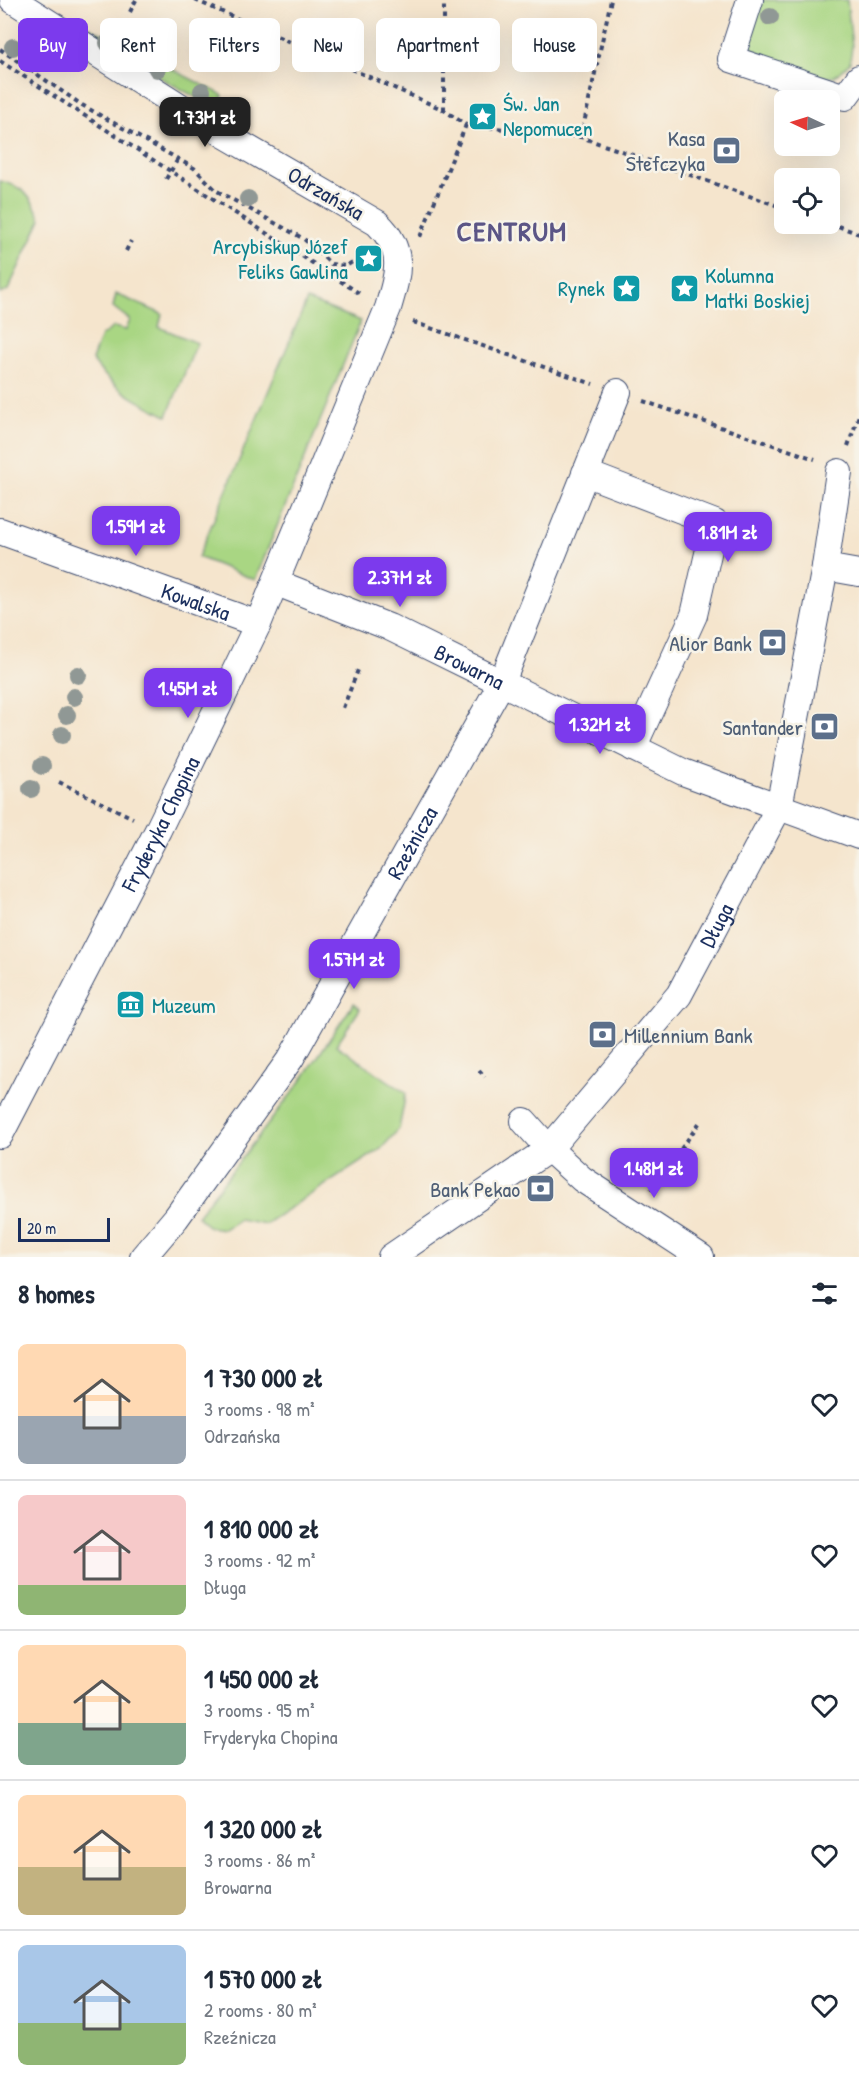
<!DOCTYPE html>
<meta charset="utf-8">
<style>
body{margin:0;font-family:"Patrick Hand",sans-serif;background:#f2f2f3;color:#1f2937;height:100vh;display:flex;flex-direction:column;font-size:22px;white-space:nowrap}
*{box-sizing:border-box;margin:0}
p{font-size:20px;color:#747a83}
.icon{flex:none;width:33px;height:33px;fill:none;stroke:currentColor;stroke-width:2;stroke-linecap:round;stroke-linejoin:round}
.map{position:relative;height:1257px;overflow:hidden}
.side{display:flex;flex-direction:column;background:#fff;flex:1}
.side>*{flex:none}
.hud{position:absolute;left:18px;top:18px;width:824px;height:54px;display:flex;gap:12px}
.needle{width:39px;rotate:274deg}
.fabs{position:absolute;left:774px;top:90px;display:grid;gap:12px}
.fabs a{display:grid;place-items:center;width:66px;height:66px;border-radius:9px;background:#fff;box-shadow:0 6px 24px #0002;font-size:30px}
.scale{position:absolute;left:18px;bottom:15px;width:92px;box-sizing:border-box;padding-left:6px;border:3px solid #1b2f5e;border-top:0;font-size:16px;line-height:21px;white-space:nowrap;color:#1b2f5e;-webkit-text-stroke:4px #f7f3e8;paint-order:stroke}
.price{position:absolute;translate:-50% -51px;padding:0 14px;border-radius:12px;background:#7c3aed;color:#fff;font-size:20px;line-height:39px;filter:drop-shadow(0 2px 3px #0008)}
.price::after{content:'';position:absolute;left:50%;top:36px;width:18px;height:14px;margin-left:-9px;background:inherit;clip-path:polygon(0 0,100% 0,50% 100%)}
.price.on{background:#222;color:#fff}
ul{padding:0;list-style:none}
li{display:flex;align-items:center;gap:18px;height:150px;padding:0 18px}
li+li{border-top:2px solid #e0e1e3}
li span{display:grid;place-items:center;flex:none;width:168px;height:120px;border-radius:9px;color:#555}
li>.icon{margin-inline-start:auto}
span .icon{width:72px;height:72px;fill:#fffc;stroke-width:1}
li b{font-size:26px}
h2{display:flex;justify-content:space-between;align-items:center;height:72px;padding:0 18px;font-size:26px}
.pill{padding:0 21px;border-radius:9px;background:#fff;box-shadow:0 6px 24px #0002;font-size:21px;line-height:54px}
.pill.on{background:#7c3aed;color:#fff}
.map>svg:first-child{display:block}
.green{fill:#a9d683;stroke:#628270;stroke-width:1.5}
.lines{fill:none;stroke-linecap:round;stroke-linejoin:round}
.street-casing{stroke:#3c4a6f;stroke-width:28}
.path{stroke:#3c4a6f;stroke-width:4;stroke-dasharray:4.5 4.5;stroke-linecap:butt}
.street{stroke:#fff;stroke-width:26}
.tree{fill:#909895}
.labels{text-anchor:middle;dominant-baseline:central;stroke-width:5;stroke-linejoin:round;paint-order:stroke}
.culture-label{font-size:22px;fill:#0d838f;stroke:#f7f3e8;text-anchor:start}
.service-label{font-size:22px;fill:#4e5e75;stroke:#f7f3e8;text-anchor:end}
.street-label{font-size:22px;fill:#1b2f5e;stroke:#f7f3e8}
.district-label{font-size:28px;font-weight:bold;letter-spacing:1.5px;fill:#5b5586;stroke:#f7f3e8}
</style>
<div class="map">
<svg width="859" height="1257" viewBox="0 0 859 1257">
<rect width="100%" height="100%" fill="#f7f3e8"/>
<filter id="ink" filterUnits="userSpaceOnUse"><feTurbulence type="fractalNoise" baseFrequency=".0167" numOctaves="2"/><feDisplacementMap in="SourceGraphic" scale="12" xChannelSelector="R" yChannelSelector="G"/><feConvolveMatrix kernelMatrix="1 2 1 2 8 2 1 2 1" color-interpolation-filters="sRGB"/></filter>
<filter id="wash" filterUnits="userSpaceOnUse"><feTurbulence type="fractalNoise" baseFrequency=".008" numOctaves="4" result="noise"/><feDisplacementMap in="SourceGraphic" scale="24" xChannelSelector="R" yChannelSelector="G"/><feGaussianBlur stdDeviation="1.35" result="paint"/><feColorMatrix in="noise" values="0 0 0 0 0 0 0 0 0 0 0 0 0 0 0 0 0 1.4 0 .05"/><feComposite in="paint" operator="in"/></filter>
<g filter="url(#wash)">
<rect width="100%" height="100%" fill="#f5e5cd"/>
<g class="green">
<polygon points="759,0 847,0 852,46 850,63 834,77 822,77 755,53 745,43"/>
<polygon points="89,27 223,95 218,109 84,37 83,29"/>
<path d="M0 181C24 186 31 197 41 219L8 290 0 294Z"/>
<path d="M116 294 162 314 159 327 197 343 167 416C135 400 113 389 92 360L101 336 114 327 126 330 130 320 113 307Z"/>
<polygon points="307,300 361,321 255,580 198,557"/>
<polygon points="354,1003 360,1009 336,1045 406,1093 399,1129 381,1149 265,1224 239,1219 224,1229 209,1227 197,1216 302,1080"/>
</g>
</g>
<g filter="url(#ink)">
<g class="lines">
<defs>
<g id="street">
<polyline points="750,0 731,59 845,97 859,78"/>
<polyline points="585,473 715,523 694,615 633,748"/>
<path id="s1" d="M0 531 258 624"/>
<polyline points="825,567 859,573"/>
<path id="s2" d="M277 583 389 627 683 772 859 836"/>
<polyline points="524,1121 549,1149 582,1179 701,1257"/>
<path id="s3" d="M0 1135 158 830 258 624 388 308C398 274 406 250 377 223L225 135 13 0"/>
<path id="s4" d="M143 1257 176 1218 291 1058 502 682 618 392"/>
<path id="s5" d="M391 1257 549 1149 679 995 779 807 825 567 839 472"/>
</g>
</defs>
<use href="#street" class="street-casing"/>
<g class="path">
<polyline points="195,0 444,110 466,125"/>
<polyline points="130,12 136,0"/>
<polyline points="0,49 82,105 194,168 217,191 304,239 331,264 346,266 367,253"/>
<polyline points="0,61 362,295"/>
<polyline points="444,110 444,0"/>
<polyline points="581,137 611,0"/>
<polyline points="166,179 178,159"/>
<polyline points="830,223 859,234"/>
<polyline points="420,237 466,125 581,137 784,208"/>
<polyline points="126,251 131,241"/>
<polyline points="413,322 593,384"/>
<polyline points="643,401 815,459"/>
<polyline points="848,446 859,415"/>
<polyline points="343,708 358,670"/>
<polyline points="59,782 133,818"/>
<polyline points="479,1070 485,1077"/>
<polyline points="681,1149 700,1122"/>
<polyline points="651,1190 660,1179"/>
</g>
<use href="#street" class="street"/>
</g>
<g class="tree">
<circle cx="770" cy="17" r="9"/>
<circle cx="108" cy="43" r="9"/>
<circle cx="13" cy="47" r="9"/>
<circle cx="135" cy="56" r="9"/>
<circle cx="157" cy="69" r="9"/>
<circle cx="202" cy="91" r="9"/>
<circle cx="248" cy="199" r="9"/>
<circle cx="78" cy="675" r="9"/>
<circle cx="74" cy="697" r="9"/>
<circle cx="67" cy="715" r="9"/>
<circle cx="62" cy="735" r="9"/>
<circle cx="42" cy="766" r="9"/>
<circle cx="31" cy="789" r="9"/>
</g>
</g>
<defs>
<symbol id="sight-square" viewBox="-11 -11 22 22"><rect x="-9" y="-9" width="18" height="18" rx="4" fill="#0f9aa8" stroke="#f7f3e8"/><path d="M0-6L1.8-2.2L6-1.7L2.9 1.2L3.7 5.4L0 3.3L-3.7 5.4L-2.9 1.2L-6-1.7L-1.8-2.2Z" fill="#fff"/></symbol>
<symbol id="bank-square" viewBox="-11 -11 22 22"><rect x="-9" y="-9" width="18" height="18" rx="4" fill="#5c6f8a" stroke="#f7f3e8"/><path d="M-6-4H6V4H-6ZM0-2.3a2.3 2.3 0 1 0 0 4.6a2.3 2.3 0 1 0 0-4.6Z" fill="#fff"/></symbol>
<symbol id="museum-square" viewBox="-11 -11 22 22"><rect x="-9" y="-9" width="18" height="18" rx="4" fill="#0f9aa8" stroke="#f7f3e8"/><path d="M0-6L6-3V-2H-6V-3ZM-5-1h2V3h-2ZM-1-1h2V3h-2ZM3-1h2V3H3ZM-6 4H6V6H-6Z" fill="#fff"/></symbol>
</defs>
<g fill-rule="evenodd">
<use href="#sight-square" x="466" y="100" width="33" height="33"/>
<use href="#bank-square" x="710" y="134" width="33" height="33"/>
<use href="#sight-square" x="352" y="242" width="33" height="33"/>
<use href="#sight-square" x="610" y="272" width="33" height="33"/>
<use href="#sight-square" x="668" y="272" width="33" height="33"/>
<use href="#bank-square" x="756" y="626" width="33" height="33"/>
<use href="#bank-square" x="808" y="710" width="33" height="33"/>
<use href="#museum-square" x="114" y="988" width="33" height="33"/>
<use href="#bank-square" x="586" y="1018" width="33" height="33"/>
<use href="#bank-square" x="524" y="1172" width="33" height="33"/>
</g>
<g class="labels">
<g class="culture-label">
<text x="503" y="103">Św. Jan<tspan x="503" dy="25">Nepomucen</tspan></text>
<text x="348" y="246" text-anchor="end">Arcybiskup Józef<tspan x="348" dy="25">Feliks Gawlina</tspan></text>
<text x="705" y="275">Kolumna<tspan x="705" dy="25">Matki Boskiej</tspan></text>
<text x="605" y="288" text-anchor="end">Rynek</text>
<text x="152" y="1005">Muzeum</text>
</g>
<g class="service-label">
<text x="705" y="138">Kasa<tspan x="705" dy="25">Stefczyka</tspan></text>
<text x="752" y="643">Alior Bank</text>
<text x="803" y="727">Santander</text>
<text x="624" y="1035" text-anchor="start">Millennium Bank</text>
<text x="520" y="1189">Bank Pekao</text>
</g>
<g class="street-label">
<text transform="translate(326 193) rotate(30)">Odrzańska</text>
<text stroke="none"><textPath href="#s1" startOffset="208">Kowalska</textPath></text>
<text stroke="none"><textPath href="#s2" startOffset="210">Browarna</textPath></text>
<text stroke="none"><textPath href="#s3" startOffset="350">Fryderyka Chopina</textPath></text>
<text stroke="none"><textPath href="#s4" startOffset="495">Rzeźnicza</textPath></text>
<text stroke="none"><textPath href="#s5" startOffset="472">Długa</textPath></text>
</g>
<g class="district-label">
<text x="512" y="231">CENTRUM</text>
</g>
</g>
</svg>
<div class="fabs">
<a><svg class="needle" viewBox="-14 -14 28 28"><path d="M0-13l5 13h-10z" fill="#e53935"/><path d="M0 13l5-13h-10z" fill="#747a83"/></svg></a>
<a><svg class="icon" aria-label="locate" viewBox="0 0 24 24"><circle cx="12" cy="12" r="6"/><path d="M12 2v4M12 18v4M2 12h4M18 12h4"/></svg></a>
</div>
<div class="scale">20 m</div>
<b class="price on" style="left:205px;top:148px">1.73M zł</b>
<b class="price" style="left:136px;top:557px">1.59M zł</b>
<b class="price" style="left:728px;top:563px">1.81M zł</b>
<b class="price" style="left:400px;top:608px">2.37M zł</b>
<b class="price" style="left:188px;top:719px">1.45M zł</b>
<b class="price" style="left:600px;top:755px">1.32M zł</b>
<b class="price" style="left:354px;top:990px">1.57M zł</b>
<b class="price" style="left:654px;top:1199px">1.48M zł</b>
<div class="hud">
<a class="pill on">Buy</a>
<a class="pill">Rent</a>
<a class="pill">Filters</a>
<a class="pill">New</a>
<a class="pill">Apartment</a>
<a class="pill">House</a>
</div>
</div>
<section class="side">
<h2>8 homes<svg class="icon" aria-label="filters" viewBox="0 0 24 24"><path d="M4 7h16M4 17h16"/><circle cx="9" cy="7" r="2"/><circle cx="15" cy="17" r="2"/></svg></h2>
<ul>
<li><span style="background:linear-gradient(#ffd9b3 60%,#9aa5b1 0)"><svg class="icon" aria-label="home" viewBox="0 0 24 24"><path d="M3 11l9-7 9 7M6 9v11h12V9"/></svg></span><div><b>1 730 000 zł</b><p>3 rooms · 98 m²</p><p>Odrzańska</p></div><svg class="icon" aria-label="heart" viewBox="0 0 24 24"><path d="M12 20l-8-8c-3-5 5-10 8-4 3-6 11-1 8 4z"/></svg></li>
<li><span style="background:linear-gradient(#f6c9c9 75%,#8fb573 0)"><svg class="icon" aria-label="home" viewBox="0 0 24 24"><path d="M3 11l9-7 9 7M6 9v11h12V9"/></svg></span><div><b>1 810 000 zł</b><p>3 rooms · 92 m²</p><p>Długa</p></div><svg class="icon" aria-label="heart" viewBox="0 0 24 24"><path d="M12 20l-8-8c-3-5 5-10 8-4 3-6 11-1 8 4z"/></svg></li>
<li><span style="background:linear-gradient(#ffd9b3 65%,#7fa58c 0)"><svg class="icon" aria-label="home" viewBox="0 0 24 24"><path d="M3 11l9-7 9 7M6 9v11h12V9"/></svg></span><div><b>1 450 000 zł</b><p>3 rooms · 95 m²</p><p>Fryderyka Chopina</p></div><svg class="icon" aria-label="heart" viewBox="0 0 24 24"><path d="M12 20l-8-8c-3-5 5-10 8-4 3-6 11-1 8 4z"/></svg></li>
<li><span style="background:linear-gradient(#ffd9b3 60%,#c2b280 0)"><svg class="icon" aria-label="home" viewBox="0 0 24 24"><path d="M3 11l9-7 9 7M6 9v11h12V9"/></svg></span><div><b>1 320 000 zł</b><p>3 rooms · 86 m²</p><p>Browarna</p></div><svg class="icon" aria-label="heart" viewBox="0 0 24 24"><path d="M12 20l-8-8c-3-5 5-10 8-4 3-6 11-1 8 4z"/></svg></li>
<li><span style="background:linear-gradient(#a9c7e8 65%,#8fb573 0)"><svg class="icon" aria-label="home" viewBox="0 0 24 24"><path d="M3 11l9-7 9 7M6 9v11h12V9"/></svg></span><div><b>1 570 000 zł</b><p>2 rooms · 80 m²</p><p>Rzeźnicza</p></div><svg class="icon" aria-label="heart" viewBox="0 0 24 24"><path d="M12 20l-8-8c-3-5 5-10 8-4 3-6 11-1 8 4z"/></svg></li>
</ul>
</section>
